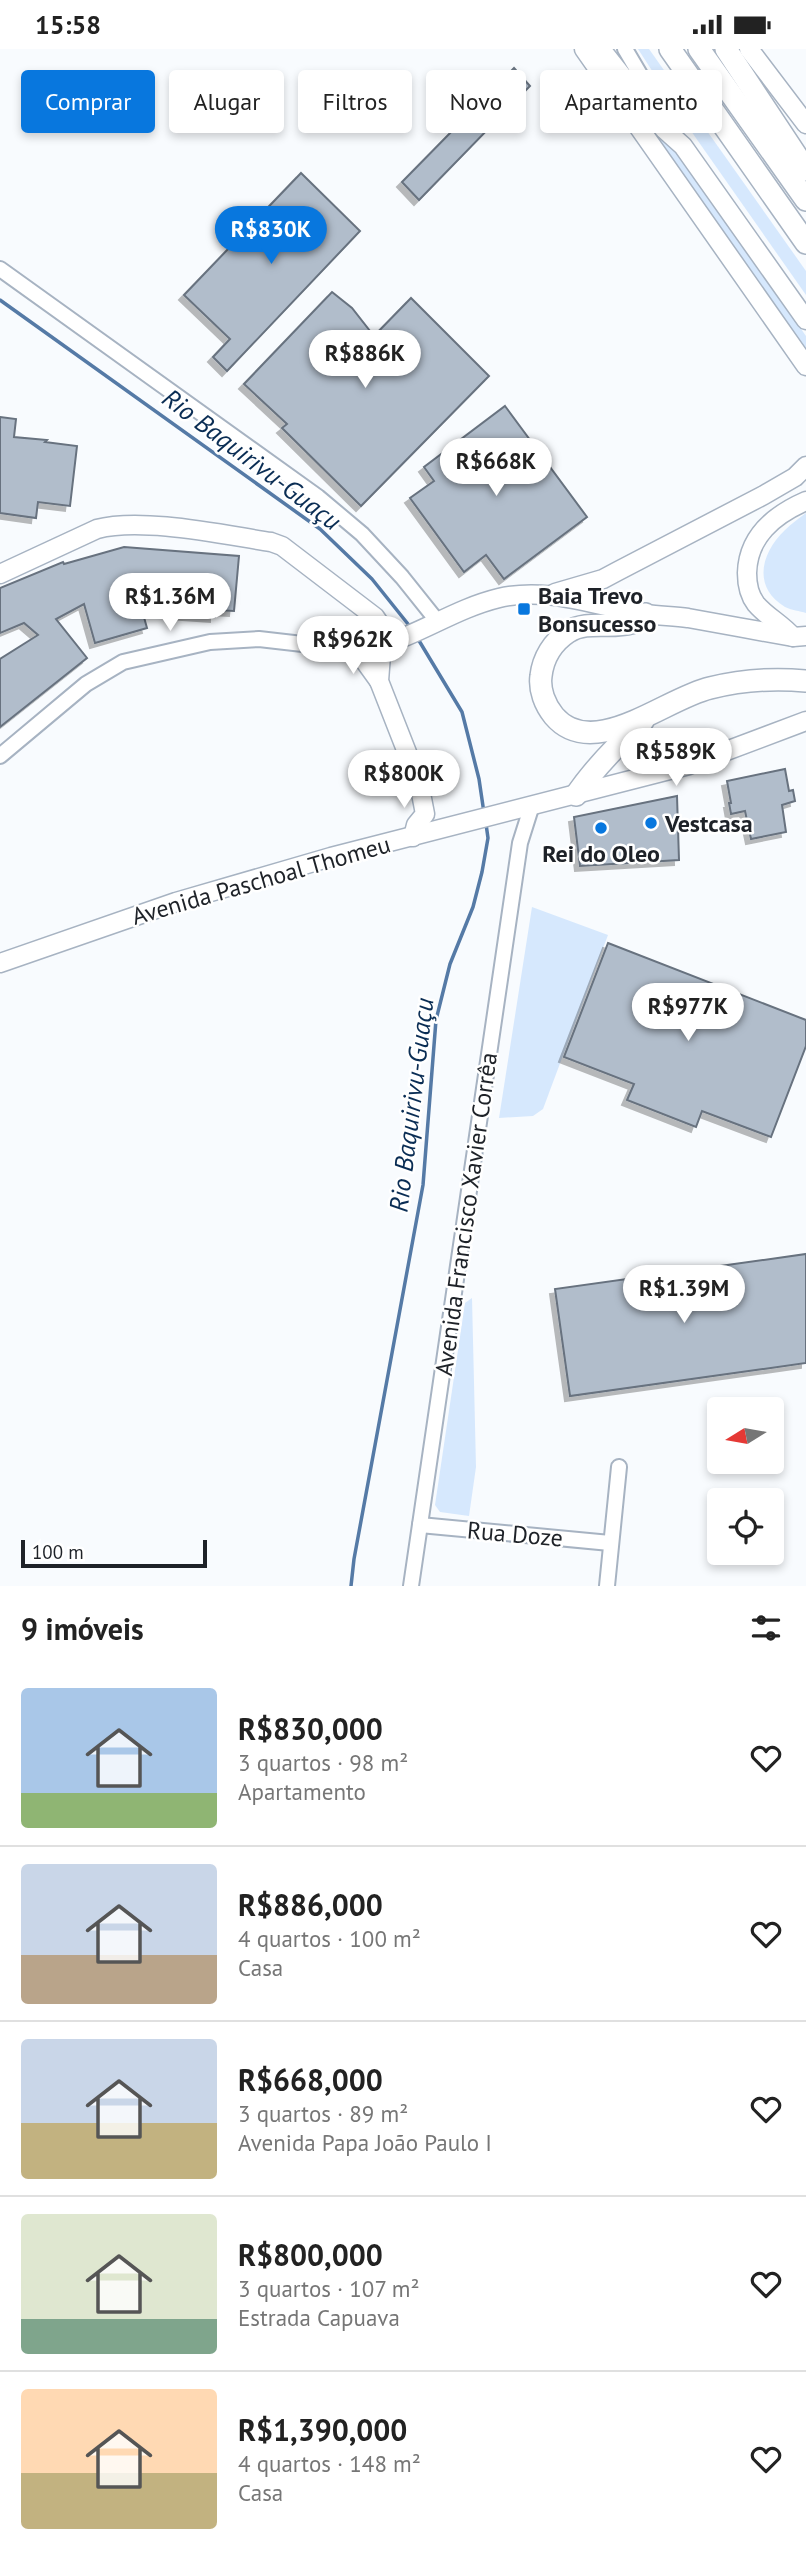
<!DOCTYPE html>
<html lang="pt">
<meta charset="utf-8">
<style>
body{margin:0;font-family:"PT Sans",sans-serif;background:#f6f6f6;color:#222;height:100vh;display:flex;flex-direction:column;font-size:26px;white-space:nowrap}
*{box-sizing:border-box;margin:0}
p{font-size:23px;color:#767676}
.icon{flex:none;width:38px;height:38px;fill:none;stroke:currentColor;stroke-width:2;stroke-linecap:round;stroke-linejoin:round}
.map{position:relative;height:1537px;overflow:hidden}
.sheet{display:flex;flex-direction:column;background:#fff;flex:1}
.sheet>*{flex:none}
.guide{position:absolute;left:21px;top:21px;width:765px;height:63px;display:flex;gap:14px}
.needle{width:46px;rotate:259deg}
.controls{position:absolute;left:707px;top:1348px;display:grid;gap:14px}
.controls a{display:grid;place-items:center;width:77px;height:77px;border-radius:7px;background:#fff;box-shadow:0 4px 10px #0003;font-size:35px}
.scale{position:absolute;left:21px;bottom:18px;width:186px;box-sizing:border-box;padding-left:7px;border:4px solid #1e2228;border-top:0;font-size:19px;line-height:24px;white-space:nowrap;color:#1e2228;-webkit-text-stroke:5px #fff;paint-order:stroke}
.price{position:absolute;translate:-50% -60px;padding:0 16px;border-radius:24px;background:#fff;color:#222;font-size:23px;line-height:46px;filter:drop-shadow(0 2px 4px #0008)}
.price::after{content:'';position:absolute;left:50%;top:42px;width:21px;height:16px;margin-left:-10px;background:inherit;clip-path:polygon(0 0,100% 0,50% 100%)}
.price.selected{background:#0877de;color:#fff}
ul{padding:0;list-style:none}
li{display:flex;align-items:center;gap:21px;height:175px;padding:0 21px}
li+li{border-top:2px solid #e0e0e0}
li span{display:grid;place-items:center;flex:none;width:196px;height:140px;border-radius:7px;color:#555}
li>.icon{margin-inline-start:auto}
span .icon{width:84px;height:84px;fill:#fffc;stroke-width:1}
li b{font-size:30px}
h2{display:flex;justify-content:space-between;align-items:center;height:84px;padding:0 21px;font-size:30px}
.tag{padding:0 24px;border-radius:7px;background:#fff;box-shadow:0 4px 10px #0003;font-size:24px;line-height:63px}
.tag.selected{background:#0877de;color:#fff}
.status{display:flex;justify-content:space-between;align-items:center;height:49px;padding:0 35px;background:#fff;direction:ltr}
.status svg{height:19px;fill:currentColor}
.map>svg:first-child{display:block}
.green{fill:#d6e8fd}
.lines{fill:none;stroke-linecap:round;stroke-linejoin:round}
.stream{stroke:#557aa6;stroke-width:3.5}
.building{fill:#b1bdcb;stroke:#67727f;stroke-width:2;filter:url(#shadow)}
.minor-casing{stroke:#a7b3c2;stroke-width:18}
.major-casing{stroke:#a7b3c2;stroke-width:21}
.highway-casing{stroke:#a7b3c2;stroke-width:24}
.minor{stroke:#fff;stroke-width:14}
.major{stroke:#fff;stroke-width:18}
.highway{stroke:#fff;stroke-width:21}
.poi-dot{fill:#0877de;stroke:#fff;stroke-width:2.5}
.labels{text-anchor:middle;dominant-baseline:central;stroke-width:5;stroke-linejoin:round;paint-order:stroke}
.poi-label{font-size:24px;font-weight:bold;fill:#1e2228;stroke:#fff;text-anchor:start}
.street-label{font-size:24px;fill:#1e2228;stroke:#fff}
.water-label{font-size:26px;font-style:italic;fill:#0a2d54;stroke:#fff}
</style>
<div class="status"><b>15:58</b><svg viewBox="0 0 49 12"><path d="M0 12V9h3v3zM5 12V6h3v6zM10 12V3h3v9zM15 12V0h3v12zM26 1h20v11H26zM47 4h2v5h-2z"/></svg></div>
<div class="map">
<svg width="806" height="1537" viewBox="0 0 806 1537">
<defs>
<filter id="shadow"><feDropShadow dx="-5" dy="5" stdDeviation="0" flood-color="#0004"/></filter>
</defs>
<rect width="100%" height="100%" fill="#f8fbfe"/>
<g class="green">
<polygon points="638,0 649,0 806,222 806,246 691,82"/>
<polygon points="616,31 641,53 806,287 806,303"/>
<path d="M806 464V564C800 562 791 561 785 558 752 538 761 504 785 481 791 475 799 469 806 464Z"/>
<polygon points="532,858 608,886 543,1060 533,1067 499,1069"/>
<polygon points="472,1249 476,1418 469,1467 440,1463 435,1456 465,1254"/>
</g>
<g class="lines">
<g class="stream">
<polyline points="0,251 320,480 372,530 412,580"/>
<polyline points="418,590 462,663 479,730 484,764"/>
<polyline points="351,1537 354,1510 423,1136 436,971 450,915 473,858 482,823 488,789 486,775"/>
</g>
</g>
<g class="building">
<polygon points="514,19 530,37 419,151 402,133"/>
<polygon points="301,124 360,182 227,322 213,308 230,290 184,246"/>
<polygon points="332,243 352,259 374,287 411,249 489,327 361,457 282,379 287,375 244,335"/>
<polygon points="505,357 587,468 504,530 486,506 464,523 410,449 434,432 424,418"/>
<polygon points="0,368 16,370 14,388 47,391 45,393 77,397 70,457 38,453 36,469 0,464"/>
<polygon points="124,498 239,507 234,562 215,561 215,568 174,565 176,540 135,536 147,579 95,594 84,555 56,570 87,609 0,678 0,610 38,586 24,574 0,584 0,539 63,513 64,515"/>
<polygon points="785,720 789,742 793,741 795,752 782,756 786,783 751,790 745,762 731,765 729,754 731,754 727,732"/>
<polygon points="677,747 679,811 580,817 574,768"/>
<polygon points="608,894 806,971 806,997 771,1088 702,1062 696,1078 627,1051 634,1035 564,1008"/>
<polygon points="806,1205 806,1314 570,1347 555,1240"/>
</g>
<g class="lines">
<defs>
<g id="minor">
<polyline points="625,0 674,83"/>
<polyline points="0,220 318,448 362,485 402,528 438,573"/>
<polyline points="0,707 86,635 123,613 210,593 259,590 346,600 386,595"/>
<polyline points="420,1476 610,1494"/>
<polyline points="411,1537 520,794 532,756"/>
<polyline points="607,1537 619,1418"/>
</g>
<g id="major">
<polyline points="584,0 806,317"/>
<polyline points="601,0 664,80 683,97 806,271"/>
<polyline points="749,0 806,75"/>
<path d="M0 525 97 480C142 468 224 486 271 493L282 497 375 568 388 587 397 592"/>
<polyline points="555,544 603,530 618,522 764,446 795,428 806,417"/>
<path d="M793 588C782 575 767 568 756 555 749 546 747 535 747 524 748 487 774 466 806 452"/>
<polyline points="346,600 361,607 379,632"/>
<path d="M413 788 416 776 425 765 419 734 379 632 381 606 386 595C425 582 458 559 499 549 549 537 597 558 646 565 660 567 674 567 688 569 723 575 758 582 793 588L806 587"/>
<polyline points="0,914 176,853 331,808 689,716 806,672"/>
</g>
<g id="highway">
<polyline points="670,0 806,194"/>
<polyline points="699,0 806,151"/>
<polyline points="726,0 806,121"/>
<path d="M645 565C641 568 636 572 631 574 611 580 587 571 568 583 553 593 543 609 541 627 539 641 545 656 554 667 593 713 666 649 710 639 742 631 774 629 806 632"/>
<path d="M576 746C595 718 618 695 643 672"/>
</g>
</defs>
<use href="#minor" class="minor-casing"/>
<use href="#major" class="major-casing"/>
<use href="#highway" class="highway-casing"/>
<use href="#minor" class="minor"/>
<use href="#major" class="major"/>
<use href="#highway" class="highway"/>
</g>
<g class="poi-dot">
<rect x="517" y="553" width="14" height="14" rx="3.5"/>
<circle cx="651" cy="774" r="7"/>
<circle cx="601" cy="779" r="7"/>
</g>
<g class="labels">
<g class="poi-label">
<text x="538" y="546">Baia Trevo<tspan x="538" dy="28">Bonsucesso</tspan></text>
<text x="665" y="774">Vestcasa</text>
<text x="601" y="804" text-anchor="middle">Rei do Oleo</text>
</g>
<g class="street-label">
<text transform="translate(261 831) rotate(-16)">Avenida Paschoal Thomeu</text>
<text transform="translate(466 1165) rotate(-82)">Avenida Francisco Xavier Corrêa</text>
<text transform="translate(515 1485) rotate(5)">Rua Doze</text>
</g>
<g class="water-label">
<text transform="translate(252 410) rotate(37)">Rio Baquirivu-Guaçu</text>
<text transform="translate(411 1056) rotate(-83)">Rio Baquirivu-Guaçu</text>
</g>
</g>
</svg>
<div class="controls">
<a><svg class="needle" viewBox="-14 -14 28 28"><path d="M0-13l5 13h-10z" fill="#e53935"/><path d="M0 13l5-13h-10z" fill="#767676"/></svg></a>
<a><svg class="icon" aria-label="locate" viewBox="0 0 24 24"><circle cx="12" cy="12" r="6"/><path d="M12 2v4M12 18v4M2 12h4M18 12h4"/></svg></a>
</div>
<div class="scale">100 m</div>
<b class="price selected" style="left:271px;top:217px">R$830K</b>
<b class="price" style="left:365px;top:341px">R$886K</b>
<b class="price" style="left:496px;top:449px">R$668K</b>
<b class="price" style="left:170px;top:584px">R$1.36M</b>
<b class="price" style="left:353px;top:627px">R$962K</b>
<b class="price" style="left:676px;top:739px">R$589K</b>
<b class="price" style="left:404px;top:761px">R$800K</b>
<b class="price" style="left:688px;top:994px">R$977K</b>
<b class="price" style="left:684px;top:1276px">R$1.39M</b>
<div class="guide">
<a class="tag selected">Comprar</a>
<a class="tag">Alugar</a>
<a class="tag">Filtros</a>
<a class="tag">Novo</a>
<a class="tag">Apartamento</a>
</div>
</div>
<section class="sheet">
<h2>9 imóveis<svg class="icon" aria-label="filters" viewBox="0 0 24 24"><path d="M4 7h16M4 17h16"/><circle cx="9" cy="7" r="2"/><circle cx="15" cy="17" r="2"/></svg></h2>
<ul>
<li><span style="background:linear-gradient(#a9c7e8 75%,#8fb573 0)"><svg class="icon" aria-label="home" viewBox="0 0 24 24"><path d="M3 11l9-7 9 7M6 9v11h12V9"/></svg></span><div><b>R$830,000</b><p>3 quartos · 98 m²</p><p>Apartamento</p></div><svg class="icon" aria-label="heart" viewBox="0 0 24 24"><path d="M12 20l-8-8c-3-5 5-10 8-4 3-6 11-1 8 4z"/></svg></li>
<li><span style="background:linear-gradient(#c9d6e8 65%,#b9a48a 0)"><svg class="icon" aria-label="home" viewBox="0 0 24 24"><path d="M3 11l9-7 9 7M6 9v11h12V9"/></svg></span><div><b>R$886,000</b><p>4 quartos · 100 m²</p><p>Casa</p></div><svg class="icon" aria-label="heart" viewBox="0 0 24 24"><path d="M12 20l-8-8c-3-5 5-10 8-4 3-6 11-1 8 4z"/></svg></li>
<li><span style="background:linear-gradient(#c9d6e8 60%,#c2b280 0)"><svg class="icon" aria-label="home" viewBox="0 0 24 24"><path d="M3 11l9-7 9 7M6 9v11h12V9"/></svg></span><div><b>R$668,000</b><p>3 quartos · 89 m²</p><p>Avenida Papa João Paulo I</p></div><svg class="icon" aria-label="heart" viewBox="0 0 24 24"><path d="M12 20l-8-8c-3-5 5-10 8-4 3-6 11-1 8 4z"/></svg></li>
<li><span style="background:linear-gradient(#dfe7d0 75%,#7fa58c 0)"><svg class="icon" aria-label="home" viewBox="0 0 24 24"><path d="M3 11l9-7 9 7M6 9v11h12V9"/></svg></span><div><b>R$800,000</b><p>3 quartos · 107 m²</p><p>Estrada Capuava</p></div><svg class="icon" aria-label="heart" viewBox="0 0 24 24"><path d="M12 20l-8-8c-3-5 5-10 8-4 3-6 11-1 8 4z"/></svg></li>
<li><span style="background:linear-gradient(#ffd9b3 60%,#c2b280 0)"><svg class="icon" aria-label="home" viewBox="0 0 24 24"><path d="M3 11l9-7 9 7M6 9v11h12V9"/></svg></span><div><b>R$1,390,000</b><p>4 quartos · 148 m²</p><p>Casa</p></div><svg class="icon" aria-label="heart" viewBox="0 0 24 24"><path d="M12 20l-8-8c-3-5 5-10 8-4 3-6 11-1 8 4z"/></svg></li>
</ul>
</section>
